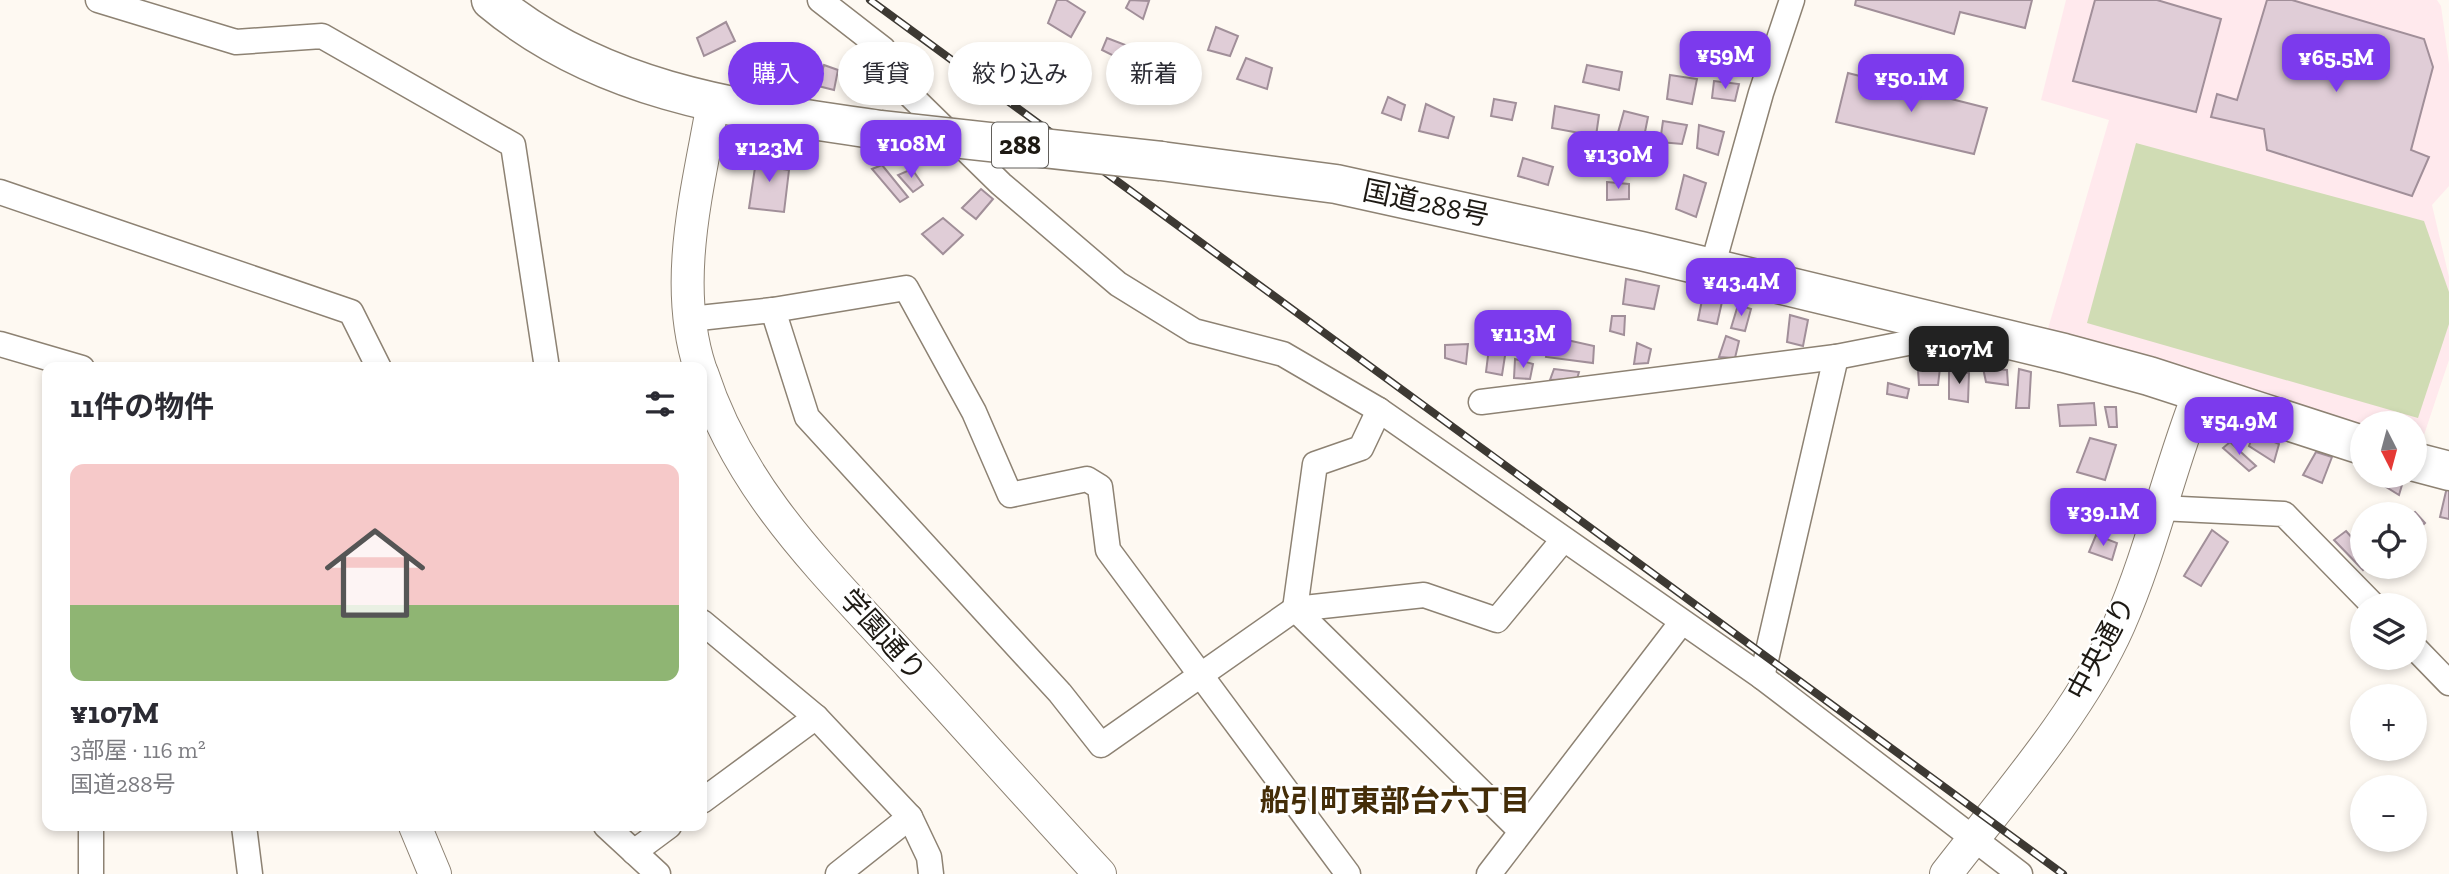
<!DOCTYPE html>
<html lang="ja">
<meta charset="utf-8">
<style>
body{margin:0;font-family:"Zilla Slab","Noto Sans JP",serif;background:#f2f2f3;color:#2b2b33;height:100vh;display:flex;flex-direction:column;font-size:26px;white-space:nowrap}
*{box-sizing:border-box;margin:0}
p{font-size:23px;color:#7c7c81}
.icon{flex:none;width:38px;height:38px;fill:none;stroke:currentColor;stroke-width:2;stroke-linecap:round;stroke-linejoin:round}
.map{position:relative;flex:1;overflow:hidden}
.drawer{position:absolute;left:42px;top:362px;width:665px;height:469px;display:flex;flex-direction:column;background:#fff;border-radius:14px;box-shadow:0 4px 10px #0003}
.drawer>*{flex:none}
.hud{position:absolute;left:728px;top:42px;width:665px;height:63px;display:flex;gap:14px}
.needle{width:46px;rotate:174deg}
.buttons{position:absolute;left:2350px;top:411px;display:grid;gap:14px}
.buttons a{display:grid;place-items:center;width:77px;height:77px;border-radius:50%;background:#fff;box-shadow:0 4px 10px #0003;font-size:35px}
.price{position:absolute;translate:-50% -60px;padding:0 16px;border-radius:14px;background:#7c3aed;color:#fff;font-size:23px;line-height:46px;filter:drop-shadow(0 2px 4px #0008)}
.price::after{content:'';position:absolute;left:50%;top:42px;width:21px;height:16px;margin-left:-10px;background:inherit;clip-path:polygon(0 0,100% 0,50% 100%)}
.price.selected{background:#222;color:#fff}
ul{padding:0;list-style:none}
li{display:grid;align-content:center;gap:14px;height:371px;padding:0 28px}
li+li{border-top:2px solid #e1e1e2}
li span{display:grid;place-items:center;height:217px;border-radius:14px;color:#555}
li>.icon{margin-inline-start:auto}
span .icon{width:126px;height:126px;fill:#fffc;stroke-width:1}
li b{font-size:30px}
h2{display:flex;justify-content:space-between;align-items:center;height:84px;padding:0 28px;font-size:30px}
.chip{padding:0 24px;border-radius:32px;background:#fff;box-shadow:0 4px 10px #0003;font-size:24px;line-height:63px}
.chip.selected{background:#7c3aed;color:#fff}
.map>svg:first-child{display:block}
.education{fill:#ffe9ed}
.green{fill:#d0dcb4}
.building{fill:#e0cdd7;stroke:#a18f99;stroke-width:2}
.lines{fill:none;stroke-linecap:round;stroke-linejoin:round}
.minor-casing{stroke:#8d8273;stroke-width:27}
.tertiary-casing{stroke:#8d8273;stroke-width:34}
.trunk-casing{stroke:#8d8273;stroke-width:41}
.minor{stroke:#fff;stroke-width:24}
.tertiary{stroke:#fff;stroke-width:32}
.trunk{stroke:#fff;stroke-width:38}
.rail-casing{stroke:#3d3933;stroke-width:8}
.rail{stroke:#fff;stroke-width:5;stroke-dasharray:16;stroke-linecap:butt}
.trunk-bridge-casing{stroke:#8d8273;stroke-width:41;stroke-linecap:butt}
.trunk-bridge{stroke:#fff;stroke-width:38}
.labels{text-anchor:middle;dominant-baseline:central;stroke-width:5;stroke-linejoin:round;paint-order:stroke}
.shield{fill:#fff;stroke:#615e5a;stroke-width:2}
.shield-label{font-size:26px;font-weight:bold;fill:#1d1913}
.street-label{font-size:28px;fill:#1d1913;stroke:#fff}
.neighbourhood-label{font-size:30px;font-weight:bold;fill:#442d08;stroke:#fff}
</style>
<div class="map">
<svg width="2449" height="874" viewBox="0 0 2449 874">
<rect width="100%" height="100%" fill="#fef9f2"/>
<polygon class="education" points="2066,0 2437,0 2441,6 2449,64 2449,186 2432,205 2449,277 2449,360 2420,447 2415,446 2415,424 2362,424 2362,430 2047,332 2109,120 2041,100"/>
<polygon class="green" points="2136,143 2424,221 2449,292 2449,324 2418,418 2087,323"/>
<g class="building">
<polygon points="1057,0 1066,0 1085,12 1071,37 1048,23"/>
<polygon points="1130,0 1149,1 1143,19 1126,8"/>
<polygon points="1856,0 2032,0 2025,28 1960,12 1954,34 1855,5"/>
<polygon points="2095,0 2157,0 2221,19 2196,112 2073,81"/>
<polygon points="2267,0 2292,0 2424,39 2433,67 2411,150 2429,157 2412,196 2267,150 2264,129 2211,117 2217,94 2237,100"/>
<polygon points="726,22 735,41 704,56 697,38"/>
<polygon points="1216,27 1238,36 1230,56 1208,50"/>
<polygon points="1107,38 1128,46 1122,60 1102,50"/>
<polygon points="1246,58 1272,68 1267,89 1237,79"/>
<polygon points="824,65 838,70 834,90 818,86"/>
<polygon points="1587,65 1622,72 1619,90 1583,82"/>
<polygon points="1848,73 1987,108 1974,154 1836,122"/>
<polygon points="1670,75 1697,79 1692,104 1667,99"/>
<polygon points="1714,81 1739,84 1735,101 1712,98"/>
<polygon points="1388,97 1405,105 1401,120 1382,113"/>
<polygon points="1494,99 1516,103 1512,120 1491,116"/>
<polygon points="1426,104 1454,117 1448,138 1419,131"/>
<polygon points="1555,106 1599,115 1596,136 1552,128"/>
<polygon points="1624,111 1648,117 1643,142 1617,136"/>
<polygon points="1663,121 1687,125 1682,144 1660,142"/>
<polygon points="1699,125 1724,132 1718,155 1697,148"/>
<polygon points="757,154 784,157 782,169 789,170 784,212 749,208"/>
<polygon points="1523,158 1553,167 1548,185 1518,176"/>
<polygon points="882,165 908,197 900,202 872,169"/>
<polygon points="912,169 923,185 913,192 898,175"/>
<polygon points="1684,175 1706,183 1696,217 1676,209"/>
<polygon points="1607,182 1629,184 1629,199 1607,200"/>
<polygon points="981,189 993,199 976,219 962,208"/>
<polygon points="943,218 963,235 943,254 922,234"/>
<polygon points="1626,279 1659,286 1654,309 1623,304"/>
<polygon points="1703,295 1722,302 1717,324 1698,320"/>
<polygon points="1738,305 1751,309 1745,331 1731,328"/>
<polygon points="1790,315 1808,320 1803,346 1787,342"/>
<polygon points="1612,316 1625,316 1624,335 1610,331"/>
<polygon points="1549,336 1594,346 1593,363 1546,357"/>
<polygon points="1726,336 1739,341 1735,358 1719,357"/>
<polygon points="1490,340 1507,343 1502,375 1486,372"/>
<polygon points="1637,343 1651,349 1648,363 1634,364"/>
<polygon points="1468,344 1466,364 1445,358 1445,345"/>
<polygon points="1515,359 1533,364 1530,379 1514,378"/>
<polygon points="1940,368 1938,385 1919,385 1918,370"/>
<polygon points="1983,368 2007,370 2008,385 1986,382"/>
<polygon points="1554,369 1579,372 1577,379 1550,380"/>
<polygon points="1949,369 1969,373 1968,402 1949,399"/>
<polygon points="2019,369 2031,372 2029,408 2016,408"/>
<polygon points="1888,383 1909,389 1907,398 1887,394"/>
<polygon points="2094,403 2096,425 2060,426 2058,405"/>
<polygon points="2105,407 2116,407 2117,427 2109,427"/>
<polygon points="2254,433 2279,444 2274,462 2249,446"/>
<polygon points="2090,438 2116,445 2105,480 2077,472"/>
<polygon points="2230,442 2256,466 2249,471 2223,448"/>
<polygon points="2316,452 2332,457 2322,483 2303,475"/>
<polygon points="2386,476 2404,478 2399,495 2383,485"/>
<polygon points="2447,487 2449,488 2449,519 2440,517"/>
<polygon points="2067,495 2093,504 2088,523 2061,514"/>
<polygon points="2415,512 2425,523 2415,533 2415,514 2412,514"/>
<polygon points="2212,530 2228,542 2201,586 2184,576"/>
<polygon points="2346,531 2362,549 2362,567 2366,567 2363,570 2334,540"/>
<polygon points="2096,535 2117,543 2112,560 2089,552"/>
</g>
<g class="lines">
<defs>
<g id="minor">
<polyline points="98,0 236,42 322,36 513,145 547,368"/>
<polyline points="820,0 883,49 908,93 1001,184 1118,284 1194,331 1283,354 1379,410 1762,677 2020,874"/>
<polyline points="0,192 351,312 379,368"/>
<polyline points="1712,268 1761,93 1792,0"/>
<polyline points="773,310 807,417 1060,693 1101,745 1295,609 1424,595 1497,620 1563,540"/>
<polyline points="690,319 773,310 906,288 974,412 1010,495 1087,479 1100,487 1108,550 1348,874"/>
<polyline points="0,344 82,368"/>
<polyline points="1481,402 1836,357 1959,333"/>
<polyline points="2160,508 2284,514 2374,606"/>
<polyline points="1295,609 1521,831"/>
<polyline points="1295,609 1315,464 1361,448 1379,410"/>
<polyline points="702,622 816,717 910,817 929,857 931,874"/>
<polyline points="2415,648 2449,683"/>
<polyline points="1762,677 1836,357"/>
<polyline points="702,801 816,717"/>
<polyline points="91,826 91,874"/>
<polyline points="244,826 250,874"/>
<polyline points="606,826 658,874"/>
<polyline points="634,852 669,826"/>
<polyline points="838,874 910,817"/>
<polyline points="1489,874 1681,623"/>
</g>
<g id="tertiary">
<path d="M700 368C672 282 698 189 713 103"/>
<path d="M702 373C741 494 827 573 910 665 974 735 1036 805 1100 874"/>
<polyline points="415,826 435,874"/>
<path d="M1946 874C2004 799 2081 711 2119 625 2152 550 2169 469 2199 393"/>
</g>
<g id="trunk">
<path d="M491 0C602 93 742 110 880 130"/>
<polyline points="1161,161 1336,184 1641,251 2064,353 2149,376 2362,445"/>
<polyline points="2415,462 2449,471"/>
</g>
</defs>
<use href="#minor" class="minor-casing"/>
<use href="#tertiary" class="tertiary-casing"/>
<use href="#trunk" class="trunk-casing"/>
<use href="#minor" class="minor"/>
<use href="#tertiary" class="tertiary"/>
<use href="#trunk" class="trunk"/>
<defs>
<polyline id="rail" points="870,0 2063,874"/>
</defs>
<use href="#rail" class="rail-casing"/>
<use href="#rail" class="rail"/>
<defs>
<polyline id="trunk-bridge" points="880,130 1161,161"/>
</defs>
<use href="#trunk-bridge" class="trunk-bridge-casing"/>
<use href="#trunk-bridge" class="trunk-bridge"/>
</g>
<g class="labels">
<rect class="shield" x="992" y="122.5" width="56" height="45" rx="5"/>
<g class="shield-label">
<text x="1020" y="145">288</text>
</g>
<g class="street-label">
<text transform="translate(1426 203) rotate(12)">国道288号</text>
<text transform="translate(883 635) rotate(48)">学園通り</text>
<text transform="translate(2101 648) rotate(-62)">中央通り</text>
</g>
<g class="neighbourhood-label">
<text x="1395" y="801">船引町東部台六丁目</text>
</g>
</g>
</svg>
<div class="buttons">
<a><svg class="needle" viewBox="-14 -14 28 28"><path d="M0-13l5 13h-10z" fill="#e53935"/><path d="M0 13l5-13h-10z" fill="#7c7c81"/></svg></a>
<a><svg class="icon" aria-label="locate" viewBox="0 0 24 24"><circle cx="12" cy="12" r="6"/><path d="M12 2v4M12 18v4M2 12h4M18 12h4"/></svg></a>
<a><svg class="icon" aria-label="layers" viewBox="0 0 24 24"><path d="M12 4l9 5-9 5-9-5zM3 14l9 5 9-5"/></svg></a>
<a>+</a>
<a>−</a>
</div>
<b class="price" style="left:1725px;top:91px">¥59M</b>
<b class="price" style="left:2336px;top:94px">¥65.5M</b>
<b class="price" style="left:1911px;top:114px">¥50.1M</b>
<b class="price" style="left:911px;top:180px">¥108M</b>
<b class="price" style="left:769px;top:184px">¥123M</b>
<b class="price" style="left:1618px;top:191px">¥130M</b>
<b class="price" style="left:1741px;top:318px">¥43.4M</b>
<b class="price" style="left:1523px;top:370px">¥113M</b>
<b class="price selected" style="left:1959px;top:386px">¥107M</b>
<b class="price" style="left:2239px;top:457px">¥54.9M</b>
<b class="price" style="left:2103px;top:548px">¥39.1M</b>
<div class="hud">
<a class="chip selected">購入</a>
<a class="chip">賃貸</a>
<a class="chip">絞り込み</a>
<a class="chip">新着</a>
</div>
<section class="drawer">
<h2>11件の物件<svg class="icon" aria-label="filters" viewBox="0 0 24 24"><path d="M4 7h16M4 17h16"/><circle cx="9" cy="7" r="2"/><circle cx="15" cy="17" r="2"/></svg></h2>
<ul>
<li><span style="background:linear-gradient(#f6c9c9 65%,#8fb573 0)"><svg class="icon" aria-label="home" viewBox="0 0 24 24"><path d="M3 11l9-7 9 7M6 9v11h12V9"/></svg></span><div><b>¥107M</b><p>3部屋 · 116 m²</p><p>国道288号</p></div></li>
</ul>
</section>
</div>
